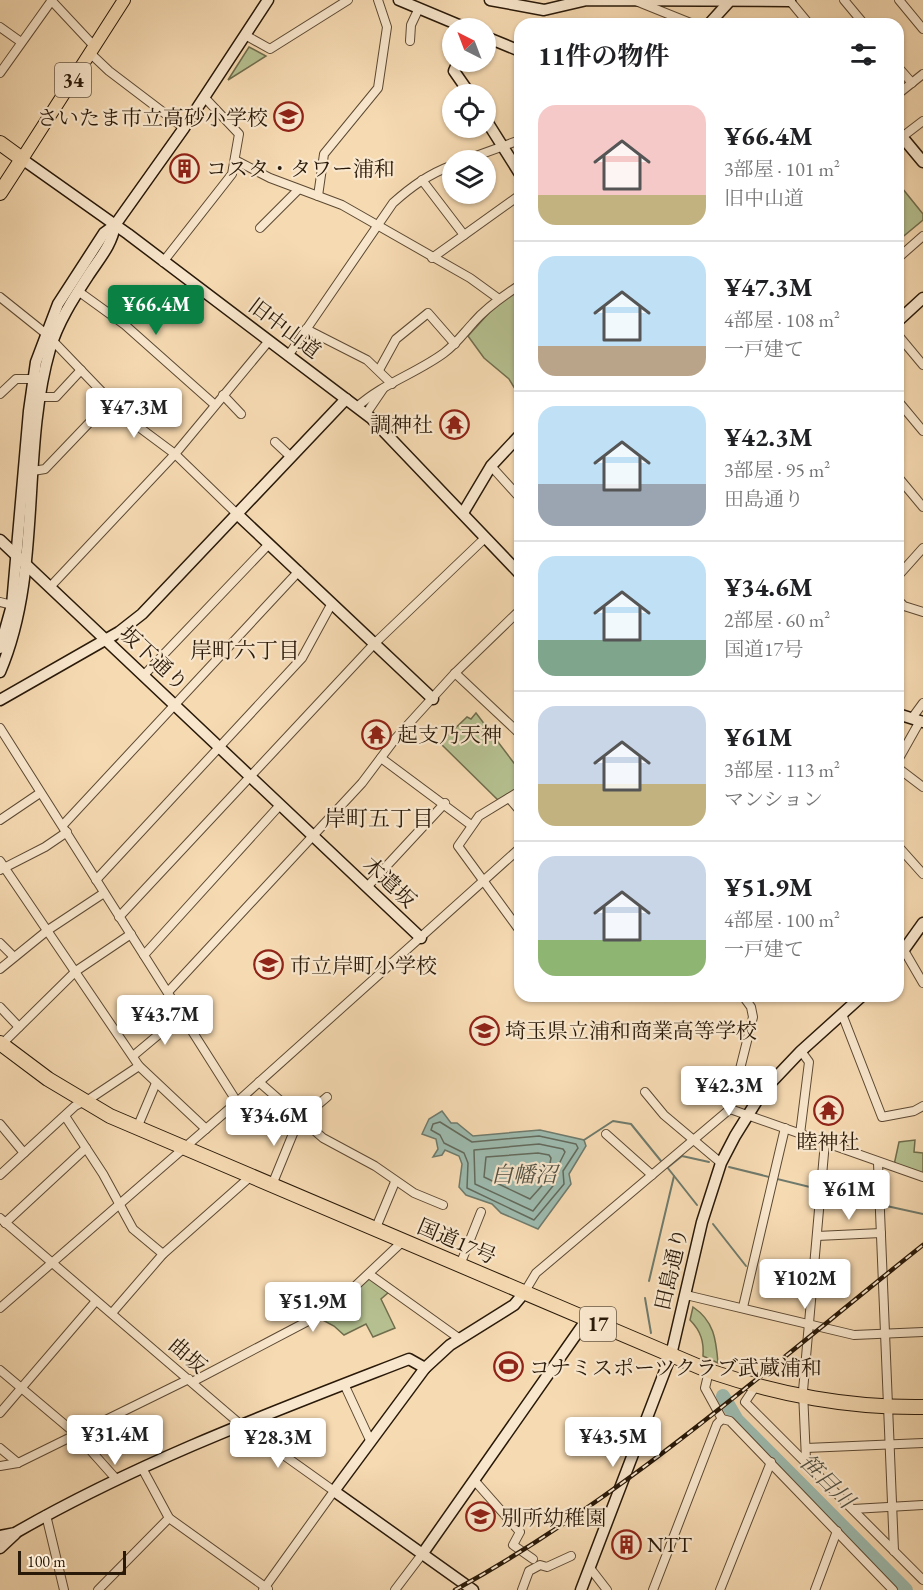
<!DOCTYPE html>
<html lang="ja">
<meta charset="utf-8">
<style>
body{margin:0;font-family:"EB Garamond","Noto Serif JP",serif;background:#f6f6f6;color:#202124;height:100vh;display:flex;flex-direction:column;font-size:22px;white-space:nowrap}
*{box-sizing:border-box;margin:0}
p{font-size:20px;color:#757577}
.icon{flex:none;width:33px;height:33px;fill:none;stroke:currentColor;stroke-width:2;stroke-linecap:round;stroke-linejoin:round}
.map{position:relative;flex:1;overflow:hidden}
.panel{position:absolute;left:514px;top:18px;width:390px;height:984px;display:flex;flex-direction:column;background:#fff;border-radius:18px;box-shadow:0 2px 4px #0004}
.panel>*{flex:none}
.needle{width:39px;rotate:318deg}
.controls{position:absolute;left:442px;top:18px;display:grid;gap:12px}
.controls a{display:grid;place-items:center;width:54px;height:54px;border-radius:50%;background:#fff;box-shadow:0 2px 4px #0004;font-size:30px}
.scale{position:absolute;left:18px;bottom:15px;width:108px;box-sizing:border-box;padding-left:6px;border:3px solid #291909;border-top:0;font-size:16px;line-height:21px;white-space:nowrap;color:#291909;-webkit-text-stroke:4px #f9e7cd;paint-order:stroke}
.price{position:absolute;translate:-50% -51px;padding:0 14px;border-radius:6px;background:#fff;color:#222;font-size:20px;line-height:39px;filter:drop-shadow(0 2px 3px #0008)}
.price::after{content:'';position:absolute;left:50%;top:36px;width:18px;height:14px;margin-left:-9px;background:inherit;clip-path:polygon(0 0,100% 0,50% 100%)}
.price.active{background:#0b8043;color:#fff}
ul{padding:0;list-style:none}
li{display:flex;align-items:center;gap:18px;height:150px;padding:0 24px}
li+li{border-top:2px solid #e0e0e0}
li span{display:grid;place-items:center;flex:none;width:168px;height:120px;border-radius:18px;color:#555}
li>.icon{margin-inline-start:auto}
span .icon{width:72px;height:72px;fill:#fffc;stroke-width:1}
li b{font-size:26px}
h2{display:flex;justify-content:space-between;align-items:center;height:72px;padding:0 24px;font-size:26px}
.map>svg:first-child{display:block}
.green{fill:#b6c191;stroke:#706d4d;stroke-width:1.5}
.water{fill:#9dbaae;stroke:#6f7a6c;stroke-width:1.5}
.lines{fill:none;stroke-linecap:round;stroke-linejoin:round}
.shore{stroke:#636a5c;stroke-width:1.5}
.stream{stroke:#6f7a6c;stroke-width:2}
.river{stroke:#9dbaae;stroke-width:14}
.street-casing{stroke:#5c4933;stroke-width:10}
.secondary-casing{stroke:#291909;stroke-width:13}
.primary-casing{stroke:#291909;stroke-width:14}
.highway-casing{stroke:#291909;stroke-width:16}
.street{stroke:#f9e7cd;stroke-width:8}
.secondary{stroke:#f9e7cd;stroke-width:10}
.primary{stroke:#f6dab2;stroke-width:12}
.highway{stroke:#f6dab2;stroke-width:14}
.rail-casing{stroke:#291909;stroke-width:4.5}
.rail{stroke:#f9e7cd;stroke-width:2;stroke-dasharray:7;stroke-linecap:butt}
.labels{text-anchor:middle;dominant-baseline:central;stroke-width:4.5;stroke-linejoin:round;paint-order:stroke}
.shield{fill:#f9e7cd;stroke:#675744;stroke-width:1.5}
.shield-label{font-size:20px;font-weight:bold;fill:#291909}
.poi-label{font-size:21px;fill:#291909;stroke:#f9e7cd;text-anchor:start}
.street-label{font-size:21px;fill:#291909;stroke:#f9e7cd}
.neighbourhood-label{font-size:22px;fill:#291909;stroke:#f9e7cd}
.water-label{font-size:22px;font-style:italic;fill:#525143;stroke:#f9e7cd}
</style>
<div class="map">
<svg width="923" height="1590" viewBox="0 0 923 1590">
<rect width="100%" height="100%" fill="#f6dab2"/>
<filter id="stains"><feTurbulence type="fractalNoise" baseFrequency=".00333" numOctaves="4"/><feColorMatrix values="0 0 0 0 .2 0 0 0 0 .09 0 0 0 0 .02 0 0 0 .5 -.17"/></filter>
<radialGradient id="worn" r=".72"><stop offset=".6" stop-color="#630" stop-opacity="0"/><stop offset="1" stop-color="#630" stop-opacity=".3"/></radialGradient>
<g class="green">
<polygon points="249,47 266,56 228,80"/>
<polygon points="898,183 923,214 923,220 899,240"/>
<polygon points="520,288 520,397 509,379 484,358 468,336 498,303"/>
<polygon points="476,713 520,771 520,788 498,800 440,743 467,717 471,719"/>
<polygon points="915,1140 914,1152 923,1153 923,1174 894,1165 899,1142"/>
<polygon points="370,1278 389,1292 381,1299 395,1328 373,1337 366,1324 344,1335 334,1326 319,1318 330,1313"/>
<path d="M693 1307C714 1321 716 1339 718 1363L703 1356C704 1342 701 1331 690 1320Z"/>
</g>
<polygon class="water" points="442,1111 451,1123 457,1123 473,1136 540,1130 584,1140 586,1146 569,1174 571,1184 538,1229 501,1213 492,1204 466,1195 459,1187 462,1164 459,1156 445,1150 442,1155 433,1157 438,1149 436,1139 422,1134 429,1119"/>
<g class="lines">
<g class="shore">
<polygon points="440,1122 472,1142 539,1136 576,1144 578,1148 563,1171 564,1184 534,1220 467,1188 468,1163 464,1153 444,1143 440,1135 431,1130 433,1124"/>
<polygon points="539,1144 563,1149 565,1152 556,1170 556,1182 533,1211 475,1184 474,1150"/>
<polygon points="538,1153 549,1155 551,1158 547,1180 530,1199 484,1177 486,1157"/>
</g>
<g class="stream">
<polyline points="584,1140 613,1121 631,1124 661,1161"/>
<polyline points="667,1167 697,1205"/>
<polyline points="729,1167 818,1189"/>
<polyline points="667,1168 682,1156 709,1162"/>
<polyline points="824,1190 876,1203"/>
<polyline points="882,1205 923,1214"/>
<polyline points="713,1224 746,1266"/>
<polyline points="649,1281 674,1176"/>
<polyline points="645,1298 651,1333"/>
</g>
<polyline class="river" points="723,1396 737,1420 906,1590"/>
<defs>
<g id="street">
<polyline points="51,0 94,46"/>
<polyline points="844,0 864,24"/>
<polyline points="899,0 923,29"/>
<polyline points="636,1 693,24"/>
<polyline points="790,1 809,24"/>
<polyline points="0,27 21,42"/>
<polyline points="245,35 270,49 348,0"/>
<polyline points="410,41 411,25 419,8"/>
<polyline points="90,53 109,71 184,128"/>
<polyline points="898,67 912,83"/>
<polyline points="0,73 52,0"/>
<polyline points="898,94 923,74"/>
<polyline points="902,137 923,121"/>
<polyline points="235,160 270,178 342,205 470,278 499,299"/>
<polyline points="465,160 520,140"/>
<polyline points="422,180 464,235"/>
<polyline points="318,196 324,154 378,88 387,27 378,0"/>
<polyline points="260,228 298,190"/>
<polyline points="432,258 520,195"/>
<polyline points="898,258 923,236"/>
<polyline points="163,262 232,174 239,134 205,98"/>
<polyline points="78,291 125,325 215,405"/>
<polyline points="0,297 45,333"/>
<polyline points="306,329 367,360 392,384"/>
<polyline points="898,335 923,365"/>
<polyline points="53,341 128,419 175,454 237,514"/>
<path d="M288 356 393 203C412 186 429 174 453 165"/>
<polyline points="379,370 396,339 428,313 455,344"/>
<polyline points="0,394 16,379 33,379"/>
<polyline points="223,395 241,414"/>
<polyline points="41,397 56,397 81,370"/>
<polyline points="898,401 923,431"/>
<path d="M357 407C382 384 417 373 444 353 456 344 463 334 473 323 486 308 503 296 520 285"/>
<polyline points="366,414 383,389"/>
<polyline points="275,442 291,457"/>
<polyline points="491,466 520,498"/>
<polyline points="33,471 45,469 111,400"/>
<polyline points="898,477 923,507"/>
<polyline points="898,576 923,548"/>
<polyline points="50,587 175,454 268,342"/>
<polyline points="898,600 904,606 923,612"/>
<polyline points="0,602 12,605"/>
<polyline points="455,673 520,734"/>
<polyline points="144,675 269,544"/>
<polyline points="912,718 923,703"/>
<polyline points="0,728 237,1102"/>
<polyline points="381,758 471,825"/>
<polyline points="898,760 920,721"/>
<polyline points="898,768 923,787"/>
<polyline points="520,791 479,816 458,846 520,931"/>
<polyline points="509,798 520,811"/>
<polyline points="0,820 40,793"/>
<polyline points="63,825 299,571"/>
<polyline points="898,846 923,874"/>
<polyline points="0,861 139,1066 206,1129"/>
<polyline points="0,870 45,847 67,832"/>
<polyline points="96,880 302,658 332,603"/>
<polyline points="367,887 445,803"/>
<polyline points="119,917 374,644 485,538"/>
<polyline points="898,940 923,983"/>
<polyline points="0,943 14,957"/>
<polyline points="144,955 280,805"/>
<polyline points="0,969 48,930 104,893"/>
<polyline points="168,992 362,783 395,739 455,673 520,610"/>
<polyline points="0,1007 19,1027"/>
<polyline points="842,1014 882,1117 914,1111 923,1106"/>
<polyline points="2,1044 76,971 131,934"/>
<polyline points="133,1056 182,1015"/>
<polyline points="259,1082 323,1138 375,1166 414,1193 443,1205"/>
<polyline points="645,1092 664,1115 721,1163"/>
<polyline points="730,1109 923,1177"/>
<polyline points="65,1116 103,1174 133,1229 163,1254"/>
<polyline points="300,1120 327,1097"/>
<polyline points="0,1124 24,1153"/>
<polyline points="137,1128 156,1083"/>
<polyline points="606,1134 652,1175"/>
<polyline points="800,1134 809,1062 801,1051"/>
<polyline points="878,1163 894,1551"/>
<polyline points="0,1175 75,1106 91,1098 139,1066"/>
<polyline points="272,1185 299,1119"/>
<polyline points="0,1218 240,1424 334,1491 263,1590"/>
<polyline points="5,1223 86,1148"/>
<polyline points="375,1230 395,1182"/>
<polyline points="817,1236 881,1233"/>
<polyline points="460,1265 481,1212"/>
<polyline points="369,1274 460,1339"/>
<polyline points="524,1293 536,1273 730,1109 753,1017 751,1007 743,996"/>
<polyline points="686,1295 854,1335 923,1332"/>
<polyline points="743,1307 785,1128"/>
<polyline points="0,1308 237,1102 520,848"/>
<polyline points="112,1313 163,1254 250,1177"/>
<polyline points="0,1370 76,1434 117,1480"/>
<polyline points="192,1382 331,1309 403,1241"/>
<polyline points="344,1384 370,1440"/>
<polyline points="755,1387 745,1402 923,1580"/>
<polyline points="0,1413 96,1301"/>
<polyline points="722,1419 730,1421 893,1590"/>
<polyline points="0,1448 18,1463"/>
<polyline points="806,1448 923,1443"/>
<polyline points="806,1460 803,1391 825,1142"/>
<polyline points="0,1466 18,1463 189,1379"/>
<polyline points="474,1480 520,1532 513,1545 533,1559"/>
<polyline points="853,1509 923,1505"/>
<polyline points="46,1515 64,1590"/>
<polyline points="169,1518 268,1589"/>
<polyline points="590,1568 607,1590"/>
<polyline points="98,1590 169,1518 142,1468"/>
<polyline points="395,1590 423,1553"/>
<polyline points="522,1590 529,1571 540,1565 547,1567 571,1556"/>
<polyline points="653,1590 717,1424 722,1419 705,1388 709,1371"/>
<polyline points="720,1590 771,1462"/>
<polyline points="815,1590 837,1531"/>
</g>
<g id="secondary">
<polyline points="399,0 466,28"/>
<polyline points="490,0 544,10 587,0 790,1"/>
<polyline points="709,24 728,3"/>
<polyline points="486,37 520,51"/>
<polyline points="458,62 454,71 470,94"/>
<polyline points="486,120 520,174"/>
<polyline points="898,132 923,162"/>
<polyline points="22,159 128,234 371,418 520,574"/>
<polyline points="898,321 923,298"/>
<polyline points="463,513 491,466 520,435"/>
<polyline points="237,514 433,699"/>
<polyline points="0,540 421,938"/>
<polyline points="0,648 12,605 29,411 36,362 58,304 104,233 115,225 184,128 268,0"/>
<path d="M0 672C43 572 20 453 50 349 58 322 73 299 88 276 99 259 112 245 115 225"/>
<polyline points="0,700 119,632 142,614 346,399"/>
<polyline points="898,714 923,722"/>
<polyline points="898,958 923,923"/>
<path d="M0 1536 15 1533C140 1461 275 1411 409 1359L425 1368"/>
<polyline points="0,1548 15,1534"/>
<polyline points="423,1553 587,1319"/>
<polyline points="473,1590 334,1491 425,1368 450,1345 514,1305 524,1293"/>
<polyline points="581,1590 671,1355 702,1222 721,1163 735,1136 763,1091 801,1051 862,996"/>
</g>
<polyline id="primary" points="22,159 124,0"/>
<g id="highway">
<polyline points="0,143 22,159 0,193"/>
<path d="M0 1043 48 1079 110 1116 709 1371C780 1395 848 1408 923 1407"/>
</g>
</defs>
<use href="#street" class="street-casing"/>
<use href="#secondary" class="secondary-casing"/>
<use href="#primary" class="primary-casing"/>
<use href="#highway" class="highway-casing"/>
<use href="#street" class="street"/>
<use href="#secondary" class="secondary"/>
<use href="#primary" class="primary"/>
<use href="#highway" class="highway"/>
<defs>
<path id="rail" d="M455 1590C623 1498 773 1364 923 1245"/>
</defs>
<use href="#rail" class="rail-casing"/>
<use href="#rail" class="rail"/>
</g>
<defs>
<symbol id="school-ring" viewBox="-11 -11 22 22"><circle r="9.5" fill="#f9e7cd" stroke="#8f2418" stroke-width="1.5"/><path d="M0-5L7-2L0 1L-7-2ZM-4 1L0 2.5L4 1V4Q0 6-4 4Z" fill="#8f2418"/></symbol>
<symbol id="building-ring" viewBox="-11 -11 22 22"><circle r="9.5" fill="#f9e7cd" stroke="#8f2418" stroke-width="1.5"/><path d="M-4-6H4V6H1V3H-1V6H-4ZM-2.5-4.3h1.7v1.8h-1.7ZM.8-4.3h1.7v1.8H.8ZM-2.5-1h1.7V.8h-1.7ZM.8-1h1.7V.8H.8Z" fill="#8f2418"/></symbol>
<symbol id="temple-ring" viewBox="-11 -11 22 22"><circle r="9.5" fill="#f9e7cd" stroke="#8f2418" stroke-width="1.5"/><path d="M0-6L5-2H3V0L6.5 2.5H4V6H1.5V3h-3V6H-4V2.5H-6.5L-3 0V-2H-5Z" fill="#8f2418"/></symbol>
<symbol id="stadium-ring" viewBox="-11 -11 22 22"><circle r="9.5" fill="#f9e7cd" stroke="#8f2418" stroke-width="1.5"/><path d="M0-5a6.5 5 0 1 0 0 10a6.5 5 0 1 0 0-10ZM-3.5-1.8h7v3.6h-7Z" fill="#8f2418"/></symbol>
</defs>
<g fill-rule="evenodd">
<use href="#school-ring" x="272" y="100" width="33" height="33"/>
<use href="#building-ring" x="168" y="152" width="33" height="33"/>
<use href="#temple-ring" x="438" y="408" width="33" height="33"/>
<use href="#temple-ring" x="360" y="718" width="33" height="33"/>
<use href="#school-ring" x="252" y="948" width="33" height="33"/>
<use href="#school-ring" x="468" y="1014" width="33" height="33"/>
<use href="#temple-ring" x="812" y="1094" width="33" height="33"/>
<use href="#stadium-ring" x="492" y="1350" width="33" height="33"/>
<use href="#school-ring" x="464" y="1500" width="33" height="33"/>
<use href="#building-ring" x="610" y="1528" width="33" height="33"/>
</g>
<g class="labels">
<g class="shield">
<rect x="55" y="63" width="36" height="34" rx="4.5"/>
<rect x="580" y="1307" width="36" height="34" rx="4.5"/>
</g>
<g class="shield-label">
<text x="73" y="80">34</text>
<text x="598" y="1324">17</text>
</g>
<g class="poi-label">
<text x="268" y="117" text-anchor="end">さいたま市立高砂小学校</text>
<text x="206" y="168">コスタ・タワー浦和</text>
<text x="433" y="424" text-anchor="end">調神社</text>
<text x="397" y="734">起支乃天神</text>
<text x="290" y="965">市立岸町小学校</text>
<text x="505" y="1030">埼玉県立浦和商業高等学校</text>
<text x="828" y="1141" text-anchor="middle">睦神社</text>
<text x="529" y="1367">コナミスポーツクラブ武蔵浦和</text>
<text x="501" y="1517">別所幼稚園</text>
<text x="647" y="1544">NTT</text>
</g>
<g class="street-label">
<text transform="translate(285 328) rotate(37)">旧中山道</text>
<text transform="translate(154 658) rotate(43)">坂下通り</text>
<text transform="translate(390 882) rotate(43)">木遣坂</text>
<text transform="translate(457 1241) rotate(23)">国道17号</text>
<text transform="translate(671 1269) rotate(-77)">田島通り</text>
<text transform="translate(188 1355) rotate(41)">曲坂</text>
</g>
<g class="neighbourhood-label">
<text x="245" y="650">岸町六丁目</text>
<text x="379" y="818">岸町五丁目</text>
</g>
<g class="water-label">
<text x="524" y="1174">白幡沼</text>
<text transform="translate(827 1481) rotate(45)">笹目川</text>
</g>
</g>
<rect width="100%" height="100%" filter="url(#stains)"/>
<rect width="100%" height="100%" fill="url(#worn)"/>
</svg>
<div class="controls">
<a><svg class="needle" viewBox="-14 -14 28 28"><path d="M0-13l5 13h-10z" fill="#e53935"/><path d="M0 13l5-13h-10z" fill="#757577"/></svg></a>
<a><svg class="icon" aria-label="locate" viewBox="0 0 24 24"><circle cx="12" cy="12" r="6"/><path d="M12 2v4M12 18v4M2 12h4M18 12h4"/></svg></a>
<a><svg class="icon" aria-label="layers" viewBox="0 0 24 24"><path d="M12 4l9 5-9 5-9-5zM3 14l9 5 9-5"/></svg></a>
</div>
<div class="scale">100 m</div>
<b class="price active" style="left:156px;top:336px">¥66.4M</b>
<b class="price" style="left:134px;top:439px">¥47.3M</b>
<b class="price" style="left:165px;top:1046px">¥43.7M</b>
<b class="price" style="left:729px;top:1117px">¥42.3M</b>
<b class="price" style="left:274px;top:1147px">¥34.6M</b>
<b class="price" style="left:849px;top:1221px">¥61M</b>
<b class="price" style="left:805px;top:1310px">¥102M</b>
<b class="price" style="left:313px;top:1333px">¥51.9M</b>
<b class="price" style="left:115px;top:1466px">¥31.4M</b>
<b class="price" style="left:613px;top:1468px">¥43.5M</b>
<b class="price" style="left:278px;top:1469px">¥28.3M</b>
<section class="panel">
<h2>11件の物件<svg class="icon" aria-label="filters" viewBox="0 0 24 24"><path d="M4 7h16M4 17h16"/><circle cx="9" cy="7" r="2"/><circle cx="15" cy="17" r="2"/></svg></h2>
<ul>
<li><span style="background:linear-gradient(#f6c9c9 75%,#c2b280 0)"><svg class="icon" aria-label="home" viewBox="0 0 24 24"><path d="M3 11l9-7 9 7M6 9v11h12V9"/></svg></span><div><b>¥66.4M</b><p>3部屋 · 101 m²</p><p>旧中山道</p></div></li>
<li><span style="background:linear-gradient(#bfe0f5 75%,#b9a48a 0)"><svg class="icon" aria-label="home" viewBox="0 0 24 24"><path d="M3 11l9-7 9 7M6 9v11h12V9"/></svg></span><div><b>¥47.3M</b><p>4部屋 · 108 m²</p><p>一戸建て</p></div></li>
<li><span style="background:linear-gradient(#bfe0f5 65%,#9aa5b1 0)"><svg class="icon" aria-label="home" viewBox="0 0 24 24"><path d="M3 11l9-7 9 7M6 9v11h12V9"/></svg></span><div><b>¥42.3M</b><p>3部屋 · 95 m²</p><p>田島通り</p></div></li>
<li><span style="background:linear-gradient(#bfe0f5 70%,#7fa58c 0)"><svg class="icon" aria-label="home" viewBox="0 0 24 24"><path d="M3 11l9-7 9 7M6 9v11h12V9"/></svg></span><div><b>¥34.6M</b><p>2部屋 · 60 m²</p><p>国道17号</p></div></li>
<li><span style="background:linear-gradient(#c9d6e8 65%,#c2b280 0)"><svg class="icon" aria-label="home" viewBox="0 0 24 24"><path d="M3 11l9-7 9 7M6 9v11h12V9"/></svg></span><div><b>¥61M</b><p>3部屋 · 113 m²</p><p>マンション</p></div></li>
<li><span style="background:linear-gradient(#c9d6e8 70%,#8fb573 0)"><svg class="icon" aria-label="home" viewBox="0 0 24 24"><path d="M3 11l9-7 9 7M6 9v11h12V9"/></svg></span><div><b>¥51.9M</b><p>4部屋 · 100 m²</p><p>一戸建て</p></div></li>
</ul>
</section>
</div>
